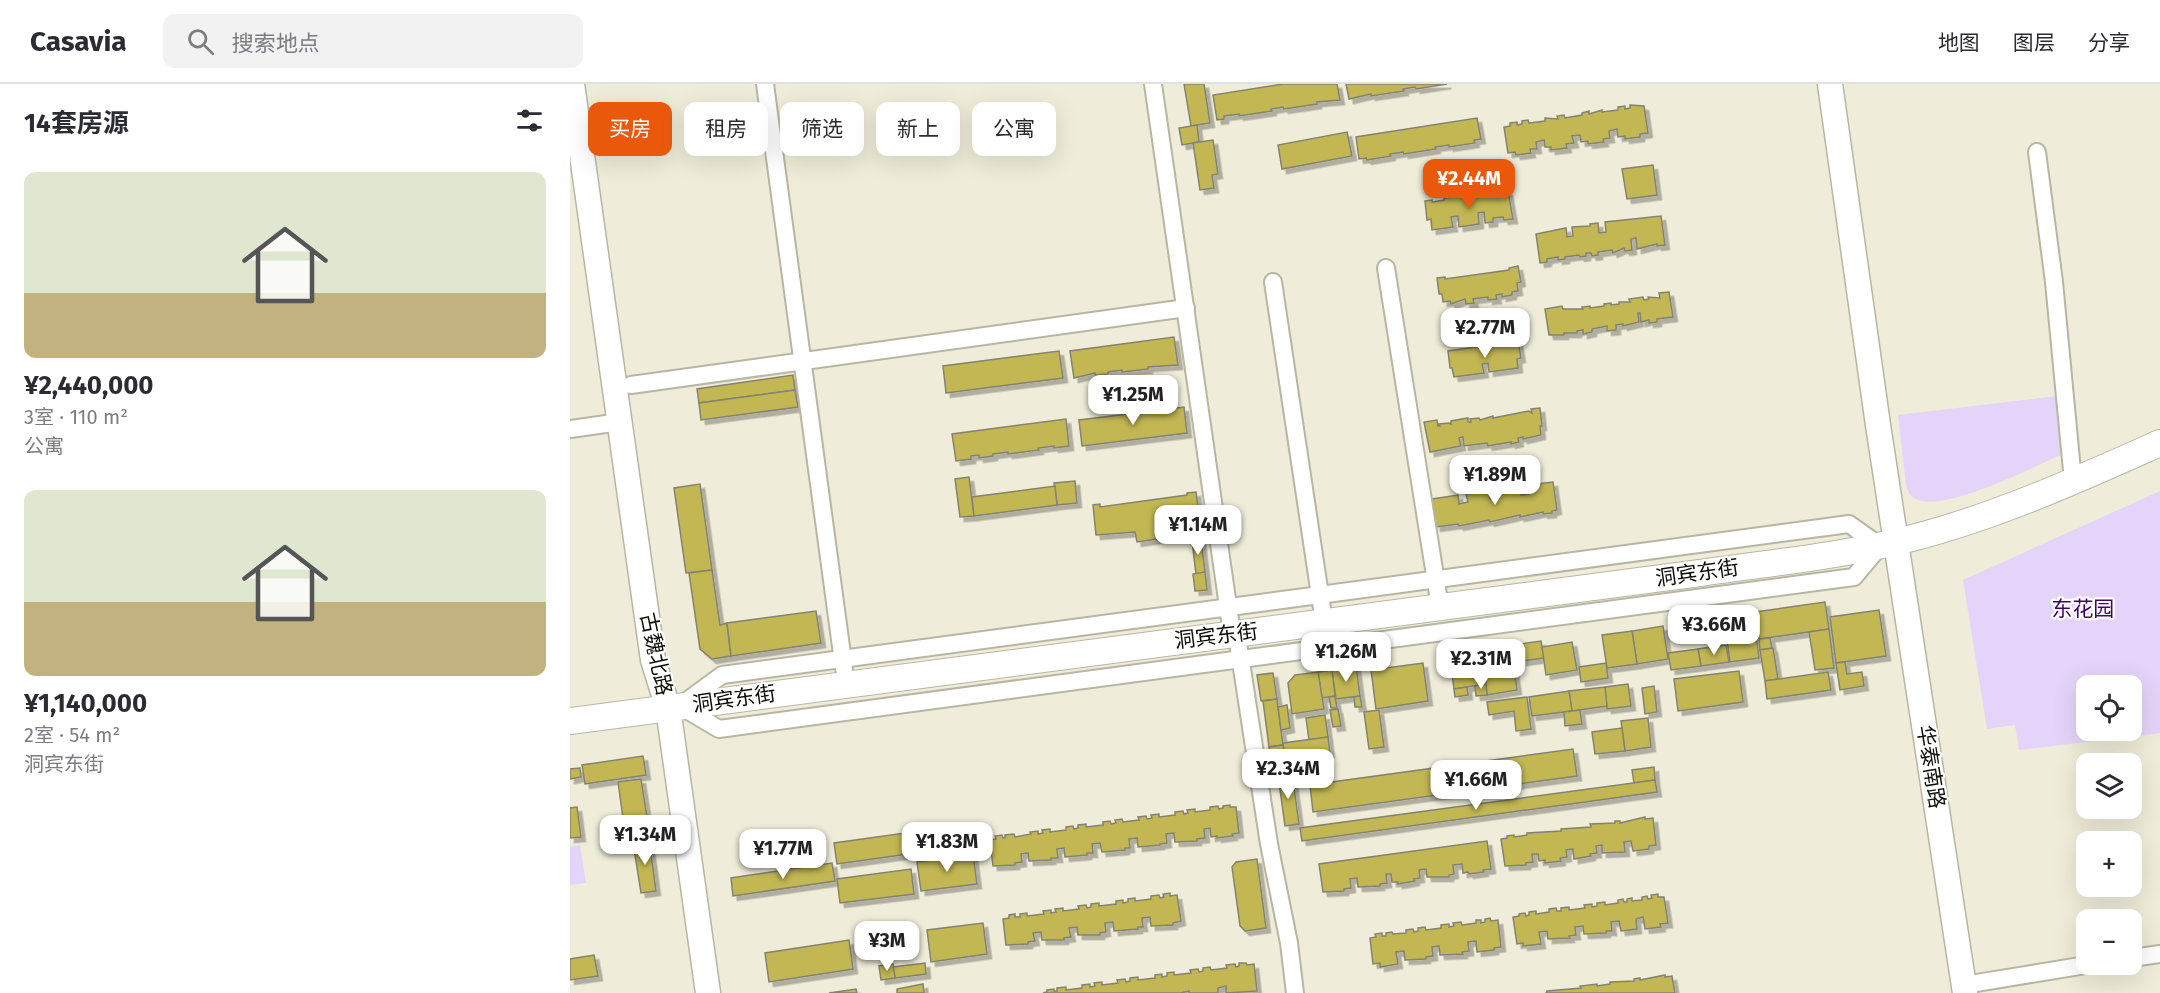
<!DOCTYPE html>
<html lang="zh">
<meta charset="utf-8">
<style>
body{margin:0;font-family:"Fira Sans","Noto Sans SC",sans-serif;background:#f2f2f3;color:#2b2b33;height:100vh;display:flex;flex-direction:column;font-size:22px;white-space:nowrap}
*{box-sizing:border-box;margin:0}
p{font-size:20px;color:#7c7c81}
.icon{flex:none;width:33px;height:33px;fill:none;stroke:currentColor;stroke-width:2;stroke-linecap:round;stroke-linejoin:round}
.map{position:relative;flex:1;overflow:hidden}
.drawer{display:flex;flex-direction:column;background:#fff;width:570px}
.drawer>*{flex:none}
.top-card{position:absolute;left:18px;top:18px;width:570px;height:54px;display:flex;gap:12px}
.tools{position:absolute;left:1506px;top:591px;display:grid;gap:12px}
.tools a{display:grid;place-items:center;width:66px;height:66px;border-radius:12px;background:#fff;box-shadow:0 6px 24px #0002;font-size:30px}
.price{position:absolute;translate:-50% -51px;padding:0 14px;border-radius:12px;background:#fff;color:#222;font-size:20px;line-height:39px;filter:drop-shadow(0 2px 3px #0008)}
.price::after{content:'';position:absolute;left:50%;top:36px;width:18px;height:14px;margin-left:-9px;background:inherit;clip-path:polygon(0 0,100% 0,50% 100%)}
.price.current{background:#ea580c;color:#fff}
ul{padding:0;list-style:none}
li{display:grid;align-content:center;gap:12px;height:318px;padding:0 24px}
li span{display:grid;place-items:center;height:186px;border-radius:12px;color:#555}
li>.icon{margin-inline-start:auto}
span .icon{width:108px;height:108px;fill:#fffc;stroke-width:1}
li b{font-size:26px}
h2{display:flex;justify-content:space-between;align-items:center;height:72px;padding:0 24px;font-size:26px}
.chip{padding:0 21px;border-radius:12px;background:#fff;box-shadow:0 6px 24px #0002;font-size:21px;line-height:54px}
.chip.current{background:#ea580c;color:#fff}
header{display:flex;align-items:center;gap:36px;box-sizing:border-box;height:84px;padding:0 30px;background:#fff;border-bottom:2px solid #e1e1e2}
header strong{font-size:28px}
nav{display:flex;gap:33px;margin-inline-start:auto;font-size:21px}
.search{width:420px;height:54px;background:#f2f2f3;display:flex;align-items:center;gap:15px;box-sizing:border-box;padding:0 21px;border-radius:12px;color:#7c7c81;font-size:22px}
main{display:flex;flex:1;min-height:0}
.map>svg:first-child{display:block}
.green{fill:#e4d4f9;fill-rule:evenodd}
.building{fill:#c2b752;stroke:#848371;stroke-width:1.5;filter:url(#shadow)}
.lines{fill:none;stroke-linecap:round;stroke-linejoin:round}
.street-casing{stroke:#b8b6a3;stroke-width:20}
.secondary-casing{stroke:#b8b6a3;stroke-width:27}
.primary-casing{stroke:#b8b6a3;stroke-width:28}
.street{stroke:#fff;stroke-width:16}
.secondary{stroke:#fff;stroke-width:24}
.primary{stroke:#fff;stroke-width:26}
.labels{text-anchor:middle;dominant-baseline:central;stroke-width:4.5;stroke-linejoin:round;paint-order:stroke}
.street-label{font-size:21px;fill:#0e0e07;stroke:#fff}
.park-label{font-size:21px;fill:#400068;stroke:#fff}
</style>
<header>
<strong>Casavia</strong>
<div class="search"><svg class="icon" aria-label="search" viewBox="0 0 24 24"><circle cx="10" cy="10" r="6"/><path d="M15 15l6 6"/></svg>搜索地点</div>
<nav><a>地图</a><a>图层</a><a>分享</a></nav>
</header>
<main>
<section class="drawer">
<h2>14套房源<svg class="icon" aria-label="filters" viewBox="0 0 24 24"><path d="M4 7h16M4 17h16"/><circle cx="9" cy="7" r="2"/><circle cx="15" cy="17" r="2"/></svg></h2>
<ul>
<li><span style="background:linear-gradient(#dfe7d0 65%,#c2b280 0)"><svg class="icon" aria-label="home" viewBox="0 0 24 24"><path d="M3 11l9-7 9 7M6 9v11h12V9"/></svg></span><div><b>¥2,440,000</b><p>3室 · 110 m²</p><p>公寓</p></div></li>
<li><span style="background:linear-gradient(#dfe7d0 60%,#c2b280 0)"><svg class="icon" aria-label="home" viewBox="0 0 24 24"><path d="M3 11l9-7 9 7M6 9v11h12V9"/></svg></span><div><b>¥1,140,000</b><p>2室 · 54 m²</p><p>洞宾东街</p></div></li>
</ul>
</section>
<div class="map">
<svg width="1590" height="909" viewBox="0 0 1590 909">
<defs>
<filter id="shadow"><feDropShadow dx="4.5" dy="4.5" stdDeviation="0" flood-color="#0004"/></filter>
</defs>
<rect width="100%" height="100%" fill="#efedd9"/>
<g class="green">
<path d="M1488 312 1493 370C1463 383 1374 429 1346 415 1340 412 1337 407 1336 401L1328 331Z"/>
<path d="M1590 407V649L1449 666 1445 641 1417 645 1393 496ZM1516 602H1562V646H1516Z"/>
<polygon points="10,761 16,799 0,801 0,763"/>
</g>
<g class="building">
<polygon points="614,0 634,0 640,39 621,42"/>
<polygon points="713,0 767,0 770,16 747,18 747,20 714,25 713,23 701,25 702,27 669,32 669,30 654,32 654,35 647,36 643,11"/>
<polygon points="776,0 877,0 846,5 845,3 833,5 834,7 801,12 801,10 779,15"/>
<polygon points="1060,21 1074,22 1078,49 1070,50 1070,53 1055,55 1055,52 1048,53 1047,45 1039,47 1040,54 1033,55 1034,58 1018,60 1018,57 1011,58 1010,51 1002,52 1004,59 996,60 997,64 981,66 981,63 975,63 974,56 966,58 967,65 960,65 961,69 946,71 945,68 938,69 934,43 940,42 940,39 947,38 947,41 952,40 952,37 958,36 959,39 975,37 975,34 988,35 987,32 994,31 995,34 1012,31 1012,29 1019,27 1019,30 1032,26 1032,28 1048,26 1048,23 1055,22 1055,25 1060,24"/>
<polygon points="907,34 911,55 904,56 905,59 879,63 879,61 865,63 866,65 834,70 833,68 820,70 821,72 797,76 796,74 789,75 786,53"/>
<polygon points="627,41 629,58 612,61 609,44"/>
<polygon points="777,48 782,72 712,85 708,61"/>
<polygon points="643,56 648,90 642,91 644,104 630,106 623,59"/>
<polygon points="1083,81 1087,111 1057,115 1052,85"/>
<polygon points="938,107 943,135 934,136 933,133 923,134 923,138 915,139 914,128 908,129 909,140 889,143 888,132 881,133 883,143 862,146 861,135 857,136 855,117 862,116 862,118 874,116 874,114"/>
<polygon points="1091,132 1095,161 1087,162 1087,160 1067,165 1066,154 1061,155 1062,166 1055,167 1054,164 1043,169 1042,166 1028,168 1028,171 1022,172 1021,169 1016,169 1016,172 1010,173 1009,171 995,173 995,175 988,176 988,173 977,175 977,178 970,179 966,150 996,144 997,153 1003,152 1002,143 1020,142 1020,140 1028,139 1029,149 1036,148 1035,138"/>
<polygon points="948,182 951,198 947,199 948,207 942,208 942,211 932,213 932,210 926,211 927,215 918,216 918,213 903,215 904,219 896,220 895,215 881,220 880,217 873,218 872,210 869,210 867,194 875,193 875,195 939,186 939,184"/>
<polygon points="1099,208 1103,233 1087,235 1087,238 1079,239 1079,236 1071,238 1070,229 1068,229 1069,238 1053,242 1053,240 1046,241 1046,246 1037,247 1037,242 1022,245 1022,248 1013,250 1013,246 1007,247 1007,249 994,249 994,251 979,251 975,225 992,222 993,225 1013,225 1012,223 1020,222 1020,224 1034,222 1034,220 1041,219 1041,221 1049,220 1049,218 1060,218 1059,215 1073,213 1074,216 1079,215 1078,213 1090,214 1089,209"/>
<polygon points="604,253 608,281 578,283 578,285 552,288 552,286 538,288 538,290 525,291 525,289 504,294 500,267"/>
<polygon points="948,257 951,274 947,275 948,284 919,288 918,279 912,280 914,289 884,293 882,284 880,284 878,267"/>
<polygon points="489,267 493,294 376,309 373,282"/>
<polygon points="223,291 225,306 129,319 127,305"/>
<polygon points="225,306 228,323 131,336 129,319"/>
<polygon points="614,323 617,349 512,362 509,336"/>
<polygon points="970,324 972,342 970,342 971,351 953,355 953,353 948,354 949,358 941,360 941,358 918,362 917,359 894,362 893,353 889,354 891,362 860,368 854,338 867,336 868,342 870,342 869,340 879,339 881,340 881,337 898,334 898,338 901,338 900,335 909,334 910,336 923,332 923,334 959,327 962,329 961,325"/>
<polygon points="496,335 499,362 484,364 484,362 468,364 469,366 438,370 438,368 423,370 423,372 409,374 409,371 401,372 401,375 386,377 382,350"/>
<polygon points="399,393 404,432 390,433 385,395"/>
<polygon points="505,397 507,419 487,421 484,399"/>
<polygon points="983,398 987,426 982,427 982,429 973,430 973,428 950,433 950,431 920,438 919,436 889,442 888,440 866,443 862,415 888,411 889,420 898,418 896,410 918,407 920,415 929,414 928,406 950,403 951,411 959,410 958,401"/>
<polygon points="130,400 142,486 116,489 104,404"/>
<polygon points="485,402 487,421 404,432 402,413"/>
<polygon points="626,408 630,438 592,445 593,454 567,458 565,448 526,451 523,421 530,420 530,423 617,411 617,409"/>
<polygon points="631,455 635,488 626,490 622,457"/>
<polygon points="142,486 150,541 157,539 161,572 142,575 130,565 119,489"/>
<polygon points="635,488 637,506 625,507 623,490"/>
<polygon points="1255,518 1259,545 1189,555 1185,528"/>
<polygon points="1309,526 1316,572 1266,579 1260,533"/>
<polygon points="246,527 251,559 161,572 157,539"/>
<polygon points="1183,529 1189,574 1160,578 1154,533"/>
<polygon points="1093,542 1098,575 1067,580 1062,547"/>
<polygon points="1259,545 1264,584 1245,586 1239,548"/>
<polygon points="1062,547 1067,580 1037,584 1032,551"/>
<polygon points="1200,554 1202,564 1190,566 1189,555"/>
<polygon points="971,557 974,574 945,578 943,561"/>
<polygon points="1002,558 1007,586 976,591 972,563"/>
<polygon points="1156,561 1159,578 1131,582 1128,565"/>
<polygon points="1203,564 1208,595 1195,597 1190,566"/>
<polygon points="941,565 947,606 917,611 911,569"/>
<polygon points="1128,565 1131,582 1101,586 1098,569"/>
<polygon points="911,569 916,600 884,605 880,574"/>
<polygon points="1275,578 1277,590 1292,588 1294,602 1270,606 1266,579"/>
<polygon points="853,579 858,617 806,625 801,586"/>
<polygon points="1036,579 1038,594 1011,598 1009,583"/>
<polygon points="786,582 790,612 766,615 762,586"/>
<polygon points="762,586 765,612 752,614 748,588"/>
<polygon points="1169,587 1173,618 1108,627 1104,595"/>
<polygon points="748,588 754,625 722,630 718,599 725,591"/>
<polygon points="1258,588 1261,606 1197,615 1195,597"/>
<polygon points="703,589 707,615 691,617 687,591"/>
<polygon points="916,600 917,611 906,612 905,602"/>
<polygon points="1058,600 1061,622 1037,625 1035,603"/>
<polygon points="1084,602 1087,628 1075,630 1072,604"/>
<polygon points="897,603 898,611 885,613 884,605"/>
<polygon points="1035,603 1037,622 1002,627 999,607"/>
<polygon points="999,607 1002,627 962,632 959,613"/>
<polygon points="765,612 767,624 761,624 759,613"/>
<polygon points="790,612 792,623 785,623 784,613"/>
<polygon points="957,613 961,645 946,647 944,627 919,631 917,618"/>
<polygon points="707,615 713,661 699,663 693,617"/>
<polygon points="717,621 720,644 711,646 708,623"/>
<polygon points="768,625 771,642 763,643 760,626"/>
<polygon points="809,626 814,663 799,665 794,628"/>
<polygon points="1010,626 1012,640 995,642 994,628"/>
<polygon points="755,631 758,653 739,656 736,634"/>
<polygon points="1078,634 1081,663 1055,667 1051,637"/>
<polygon points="1052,644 1055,667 1025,670 1022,648"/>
<polygon points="758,653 760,669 715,675 713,659"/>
<polygon points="713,661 715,679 701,681 699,663"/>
<polygon points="1003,665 1007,692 743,728 740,701"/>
<polygon points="73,672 76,691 15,700 12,681"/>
<polygon points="1084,683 1085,696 1064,699 1062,686"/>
<polygon points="10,684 11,693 0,695 0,685"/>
<polygon points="722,689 729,740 715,742 708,691"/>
<polygon points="71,695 80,752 56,756 48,698"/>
<polygon points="1085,696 1087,708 732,757 730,744"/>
<polygon points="660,721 660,723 666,723 669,749 662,750 663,752 647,754 647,752 641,753 640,744 634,745 635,754 627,755 627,757 605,758 604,749 596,750 597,759 590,760 590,761 568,763 567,754 559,755 560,764 555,764 555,766 532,768 530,759 522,760 523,769 517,769 517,771 495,773 494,764 487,765 488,774 481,774 481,776 459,777 458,769 451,770 452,778 445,779 445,781 423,782 420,756 426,755 425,752 432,751 433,754 435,754 435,751 444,750 445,753 461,750 460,748 468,747 468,750 473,749 472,746 480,745 480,748 496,746 496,743 503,742 504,745 508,744 508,741 516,740 516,743 533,741 533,738 540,737 541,740 546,739 545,736 552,735 553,738 569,736 568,733 576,732 577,735 582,734 581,731 589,730 589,733 605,731 605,728 613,727 614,730 618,729 617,726 625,725 625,728 640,726 640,723 648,722 649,725 653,724 653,722"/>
<polygon points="7,723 11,753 0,754 0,724"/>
<polygon points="1075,733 1075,735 1083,734 1086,761 1079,762 1079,765 1063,767 1061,757 1054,758 1055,768 1032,769 1032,761 1026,762 1027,769 1020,770 1021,772 1004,775 1003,765 996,766 997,773 990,774 991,777 975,779 975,776 969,777 968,770 962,770 963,778 956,779 956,781 935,782 931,755 937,754 937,752 944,751 944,753 957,751 957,749 991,747 991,745 1021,743 1020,740 1045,739 1045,737 1050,737 1050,739"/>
<polygon points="335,749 338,770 267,780 264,759"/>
<polygon points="79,755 86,807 71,809 63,758"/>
<polygon points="917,757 921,785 913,786 914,788 899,790 898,788 893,789 892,780 883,781 884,790 879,791 879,793 857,793 856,785 849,786 850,794 844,795 845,797 828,800 828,798 822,798 821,790 816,790 817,799 810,800 810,802 788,803 787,794 780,795 781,804 774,805 774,807 753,808 749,780"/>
<polygon points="403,771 407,800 351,807 347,778"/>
<polygon points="687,775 696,844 675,847 670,842 662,783 666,778"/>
<polygon points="262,779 265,797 163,812 161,794"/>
<polygon points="341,785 344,810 270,819 267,795"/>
<polygon points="600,809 600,812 607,811 611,837 603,839 603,841 581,842 580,833 572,834 573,843 568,843 568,845 544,847 543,838 535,839 536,848 530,849 530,851 508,851 507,843 499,844 501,853 494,854 494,856 472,856 471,848 463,849 465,857 458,858 458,860 436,861 433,835 439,834 439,831 445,830 445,833 450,833 450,830 457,829 457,832 474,830 473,827 481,826 481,829 486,828 485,825 493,824 493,827 509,825 508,822 516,821 517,824 521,823 521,820 529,819 529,822 546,820 546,817 553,816 553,819 558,818 558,815 565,814 565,817 581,815 581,812 589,811 590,814 594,813 593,810"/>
<polygon points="1088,810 1088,813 1094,813 1098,839 1090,840 1091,843 1075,845 1073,833 1066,835 1067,845 1051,847 1049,837 1041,838 1042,847 1036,847 1036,849 1014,850 1013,842 1005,843 1006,851 999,852 1000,854 978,855 977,847 969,848 971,860 953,862 953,859 947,860 943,833 949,832 949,830 955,829 956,832 959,831 959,828 966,827 966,830 979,828 979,825 986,824 987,827 991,827 991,824 999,823 999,826 1015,824 1014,821 1022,820 1022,823 1027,822 1027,819 1035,818 1035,821 1048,819 1048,816 1053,815 1054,818 1057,818 1057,815 1062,814 1062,817 1072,816 1072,813 1077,812 1078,815 1082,814 1081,811"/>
<polygon points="920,834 921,837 928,836 931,863 924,864 924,866 907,868 906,857 898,858 899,867 892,868 893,870 870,871 869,862 862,863 863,872 856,873 856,875 835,876 834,867 826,868 828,880 810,883 810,879 803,880 800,854 806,853 805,850 812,849 812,852 816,852 816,849 822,848 823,850 836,849 836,846 843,845 844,848 848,847 848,844 855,843 856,846 871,844 871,841 879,840 879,843 884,842 883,839 891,838 892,841 906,839 906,836 911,836 911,839 915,838 915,835"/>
<polygon points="413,839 417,870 361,878 357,846"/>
<polygon points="279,856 283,885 199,898 195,869"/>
<polygon points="24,871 28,892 0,896 0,875"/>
<polygon points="355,879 356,890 325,894 323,883"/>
<polygon points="669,879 676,879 677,881 684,880 687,907 656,909 656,902 648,904 648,909 619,909 619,907 611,909 473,909 477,908 477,906 484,905 484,907 487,907 487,904 496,903 496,906 512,904 512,901 520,900 520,903 525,902 524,899 532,898 532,901 548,899 547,896 555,895 556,898 560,897 560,894 568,893 568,896 585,894 585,891 592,890 592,893 597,892 597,889 604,888 604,891 621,889 620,886 628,885 629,888 633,887 633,884 640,883 641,886 657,884 656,881 665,880 666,883 669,882"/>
<polygon points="323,880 325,894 311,896 309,882"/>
<polygon points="1095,891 1095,893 1102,892 1105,909 976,909 977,907 1011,904 1010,902 1027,900 1027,902 1040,900 1040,898 1064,897 1064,895 1070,894 1070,896"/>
<polygon points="353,900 354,909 327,909 327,905"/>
<polygon points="286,905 287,909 259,909"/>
</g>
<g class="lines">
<defs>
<g id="street">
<polyline points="195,0 274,585"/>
<polyline points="583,0 662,550"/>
<polyline points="1467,68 1484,198 1503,397"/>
<polyline points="816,184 870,523"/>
<polyline points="703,198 754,538"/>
<polyline points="61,301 616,224"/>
<polyline points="0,345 50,338"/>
<polygon points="1279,440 1310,462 1284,493 149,645 110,622 152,591"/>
<polyline points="669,565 699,760 719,859 725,909"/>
<polyline points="1562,874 1590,870"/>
<polyline points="1394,901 1522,880"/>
</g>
<g id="secondary">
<polyline points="2,0 83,576 98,624 138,909"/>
<polyline points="1260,0 1308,341 1395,909"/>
</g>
<path id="primary" d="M0 637 1130 489C1200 479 1273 472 1342 454 1428 432 1509 395 1590 359"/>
</defs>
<use href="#street" class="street-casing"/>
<use href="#secondary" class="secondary-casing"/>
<use href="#primary" class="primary-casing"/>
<use href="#street" class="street"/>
<use href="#secondary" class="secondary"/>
<use href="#primary" class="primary"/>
</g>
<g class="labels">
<g class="street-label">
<text transform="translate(1127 489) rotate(-8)">洞宾东街</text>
<text transform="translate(646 552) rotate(-7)">洞宾东街</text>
<text transform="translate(86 570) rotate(78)">古魏北路</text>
<text transform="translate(164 615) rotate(-8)">洞宾东街</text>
<text transform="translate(1361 683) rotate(81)">华泰南路</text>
</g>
<g class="park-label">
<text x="1513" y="525">东花园</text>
</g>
</g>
</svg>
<div class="tools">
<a><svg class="icon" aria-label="locate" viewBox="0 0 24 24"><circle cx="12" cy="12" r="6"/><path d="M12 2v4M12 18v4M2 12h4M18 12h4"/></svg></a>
<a><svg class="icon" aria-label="layers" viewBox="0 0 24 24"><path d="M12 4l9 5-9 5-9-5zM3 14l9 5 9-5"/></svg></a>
<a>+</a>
<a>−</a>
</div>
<b class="price current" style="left:899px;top:126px">¥2.44M</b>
<b class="price" style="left:915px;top:275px">¥2.77M</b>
<b class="price" style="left:563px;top:342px">¥1.25M</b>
<b class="price" style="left:925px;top:422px">¥1.89M</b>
<b class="price" style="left:628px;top:472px">¥1.14M</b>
<b class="price" style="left:1144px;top:572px">¥3.66M</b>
<b class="price" style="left:776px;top:599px">¥1.26M</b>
<b class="price" style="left:911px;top:606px">¥2.31M</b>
<b class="price" style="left:718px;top:716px">¥2.34M</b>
<b class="price" style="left:906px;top:727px">¥1.66M</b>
<b class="price" style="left:75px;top:782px">¥1.34M</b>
<b class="price" style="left:377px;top:789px">¥1.83M</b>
<b class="price" style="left:213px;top:796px">¥1.77M</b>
<b class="price" style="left:317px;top:888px">¥3M</b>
<div class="top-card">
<a class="chip current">买房</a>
<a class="chip">租房</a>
<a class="chip">筛选</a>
<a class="chip">新上</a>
<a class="chip">公寓</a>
</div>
</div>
</main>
